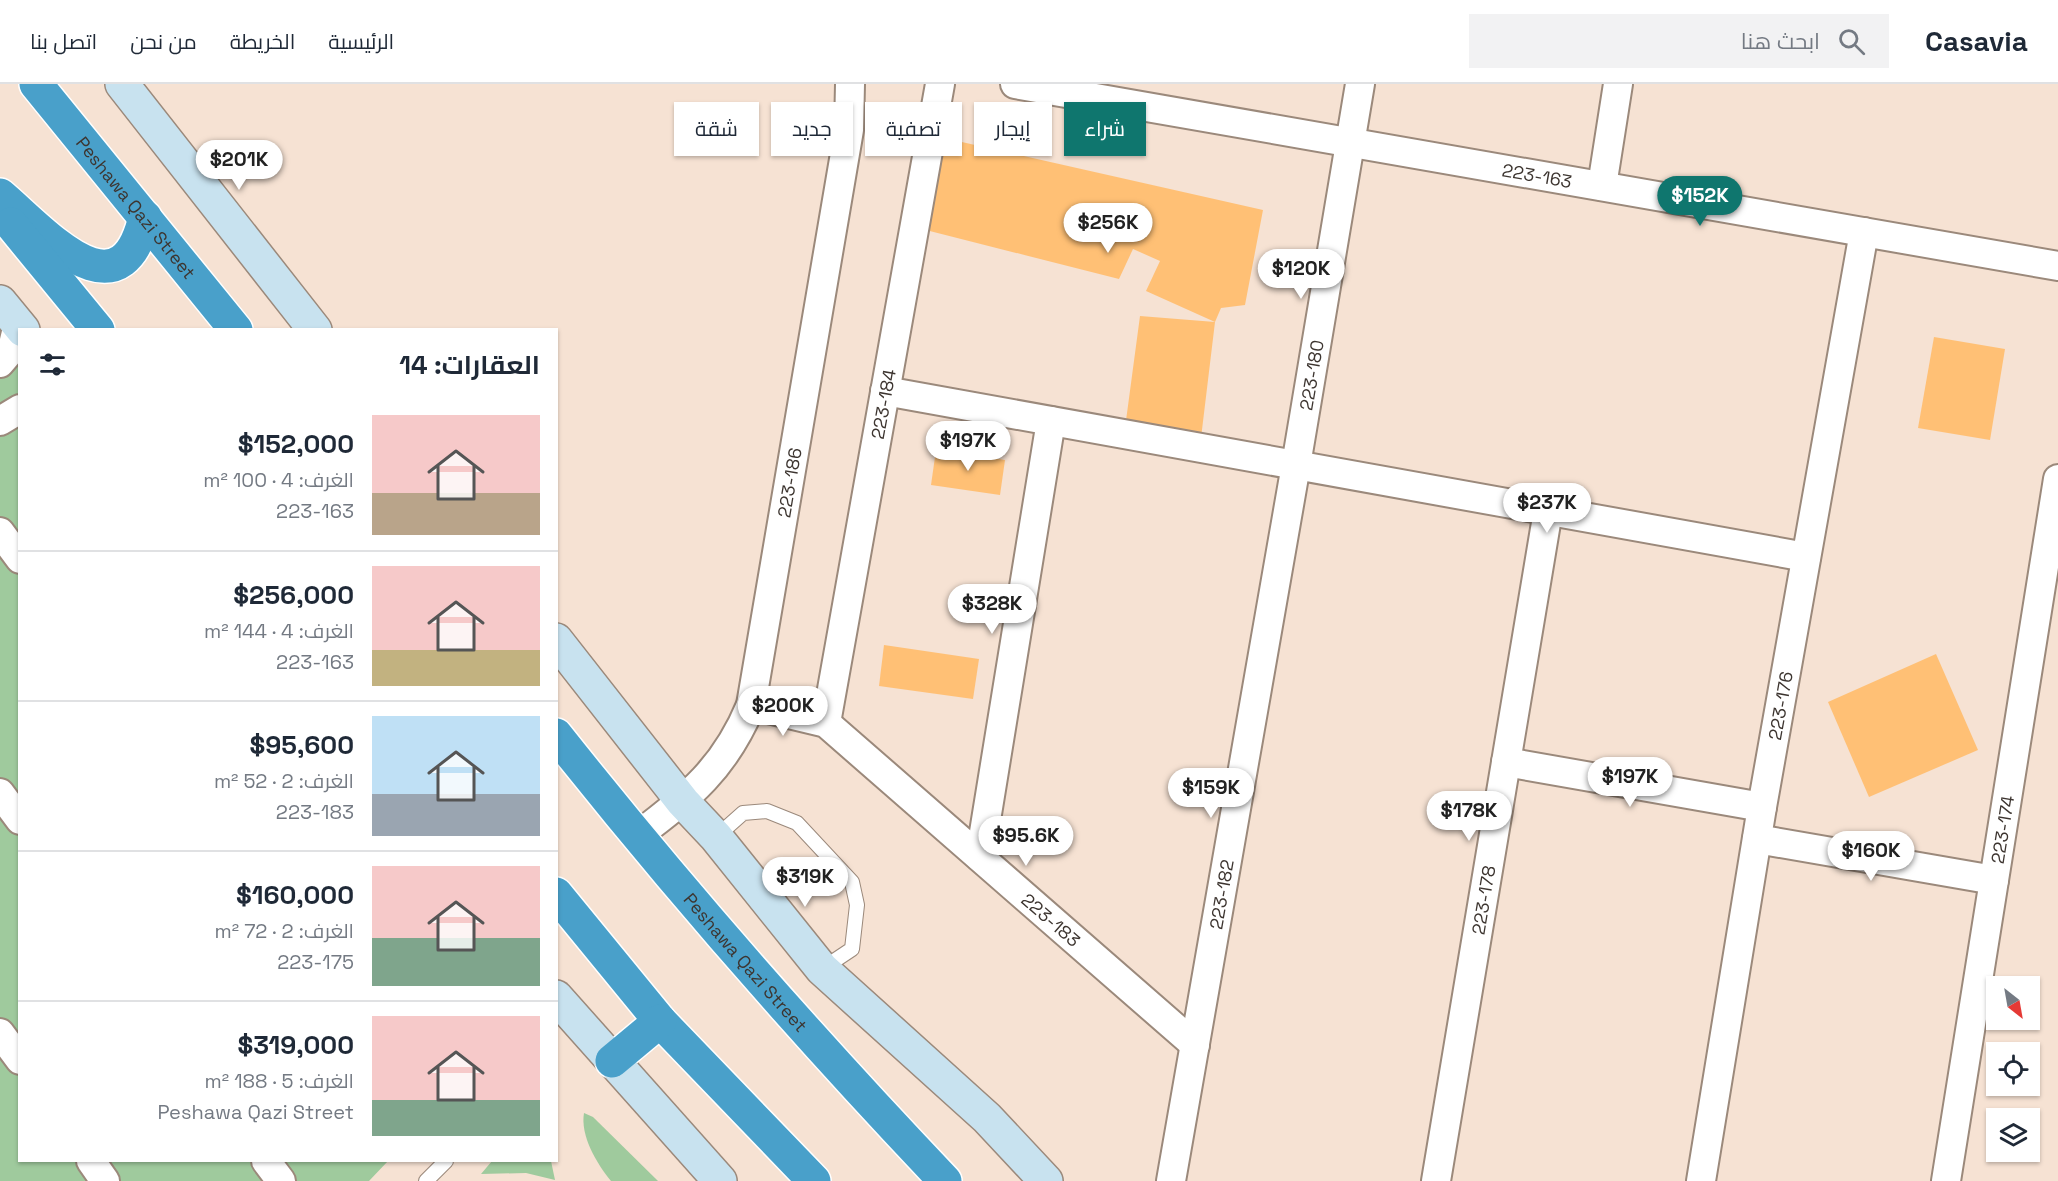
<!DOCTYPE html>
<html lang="ar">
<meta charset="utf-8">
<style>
body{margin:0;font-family:"Space Grotesk",Cairo,sans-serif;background:#f2f2f3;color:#1f2937;direction:rtl;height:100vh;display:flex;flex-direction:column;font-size:22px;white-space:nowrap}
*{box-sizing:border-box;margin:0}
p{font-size:20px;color:#747a83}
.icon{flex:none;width:33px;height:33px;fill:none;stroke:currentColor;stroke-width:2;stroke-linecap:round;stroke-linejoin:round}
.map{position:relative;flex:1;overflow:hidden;direction:ltr}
.details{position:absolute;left:18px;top:244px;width:540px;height:834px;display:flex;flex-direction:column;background:#fff;border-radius:0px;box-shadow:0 2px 4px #0004;direction:rtl}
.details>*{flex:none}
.guide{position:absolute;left:576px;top:18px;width:570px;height:54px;direction:rtl;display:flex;gap:12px}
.needle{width:39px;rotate:149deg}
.tools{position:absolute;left:1986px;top:892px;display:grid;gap:12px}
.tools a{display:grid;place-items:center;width:54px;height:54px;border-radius:0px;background:#fff;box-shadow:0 2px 4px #0004;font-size:30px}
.price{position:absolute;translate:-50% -51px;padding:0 14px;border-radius:21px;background:#fff;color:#222;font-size:20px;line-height:39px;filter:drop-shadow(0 2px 3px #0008)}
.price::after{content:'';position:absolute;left:50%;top:36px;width:18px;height:14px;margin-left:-9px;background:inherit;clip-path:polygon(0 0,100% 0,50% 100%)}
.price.selected{background:#0f766e;color:#fff}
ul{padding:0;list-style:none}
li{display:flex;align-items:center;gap:18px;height:150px;padding:0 18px}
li+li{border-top:2px solid #e0e1e3}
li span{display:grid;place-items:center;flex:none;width:168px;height:120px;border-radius:0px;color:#555}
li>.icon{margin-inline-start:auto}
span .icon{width:72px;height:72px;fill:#fffc;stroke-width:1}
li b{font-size:26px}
h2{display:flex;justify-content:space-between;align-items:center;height:72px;padding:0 18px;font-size:26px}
.pill{padding:0 21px;border-radius:0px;background:#fff;box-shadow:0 2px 4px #0004;font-size:21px;line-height:54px}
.pill.selected{background:#0f766e;color:#fff}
header{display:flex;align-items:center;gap:36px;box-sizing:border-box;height:84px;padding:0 30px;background:#fff;border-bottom:2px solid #e0e1e3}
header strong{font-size:28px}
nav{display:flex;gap:33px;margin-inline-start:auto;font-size:21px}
.search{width:420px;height:54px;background:#f2f2f3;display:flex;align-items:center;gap:15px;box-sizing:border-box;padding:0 21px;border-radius:0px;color:#747a83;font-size:22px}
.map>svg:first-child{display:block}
.green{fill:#9fca9d}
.building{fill:#ffc075}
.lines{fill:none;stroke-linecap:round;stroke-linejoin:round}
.lane-casing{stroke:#9b897b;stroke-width:16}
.street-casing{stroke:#9b897b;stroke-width:32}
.secondary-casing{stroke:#9b897b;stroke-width:36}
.highway-casing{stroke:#fff;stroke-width:36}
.lane{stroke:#fff;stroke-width:14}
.street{stroke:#fff;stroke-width:28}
.secondary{stroke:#c8e2ef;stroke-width:33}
.highway{stroke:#49a0ca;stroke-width:33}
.labels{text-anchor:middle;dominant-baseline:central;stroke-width:6;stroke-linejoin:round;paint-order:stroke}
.street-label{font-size:18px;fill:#3d3530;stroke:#fff}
</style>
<header>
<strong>Casavia</strong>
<div class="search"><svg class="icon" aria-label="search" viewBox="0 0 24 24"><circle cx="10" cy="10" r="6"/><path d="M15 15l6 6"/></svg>ابحث هنا</div>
<nav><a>الرئيسية</a><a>الخريطة</a><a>من نحن</a><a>اتصل بنا</a></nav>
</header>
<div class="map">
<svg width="2058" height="1097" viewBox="0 0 2058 1097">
<rect width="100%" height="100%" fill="#f6e2d3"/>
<g class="green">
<polygon points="0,253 20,277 20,1077 388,1077 369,1097 0,1097"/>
<path d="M584 1029 593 1033 658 1097H611C597 1080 580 1052 584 1029Z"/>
<polygon points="492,1077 551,1077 555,1096 526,1089 481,1090"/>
</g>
<g class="building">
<polygon points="931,51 1263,126 1245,221 1221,224 1215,238 1201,354 1125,344 1140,232 1215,238 1146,207 1160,177 1133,165 1119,195 914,143"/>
<polygon points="1934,253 2005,265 1990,356 1918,344"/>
<polygon points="936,366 1005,376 1000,411 931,401"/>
<polygon points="884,561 979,575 973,615 879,602"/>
<polygon points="1936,570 1978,666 1869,713 1828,618"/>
</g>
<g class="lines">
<defs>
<g id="lane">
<polyline points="716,753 743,729 767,727 797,739 852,798 857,821 852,865 822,885"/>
<polyline points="426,1097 446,1077"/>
</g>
<g id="street">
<path id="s1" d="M1015 0 2058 182"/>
<polyline points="1602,102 1618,0"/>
<polyline points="0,279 12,265 18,240"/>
<polyline points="885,307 1806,473"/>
<polyline points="0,337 20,325"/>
<polyline points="0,448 20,475"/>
<path id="s2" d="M751 621 826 639 1195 961"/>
<path id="s3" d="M826 639 940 0"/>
<polyline points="1506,678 1762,723"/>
<polyline points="0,709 20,736"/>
<path id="s4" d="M637 752C690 712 725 684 751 621L849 46 850 0"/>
<polyline points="1757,755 1994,796"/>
<polyline points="980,773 1051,337"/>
<polyline points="0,949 20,976"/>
<polyline points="91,1077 105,1097"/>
<polyline points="266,1077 281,1097"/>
<path id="s5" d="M1171 1097 1296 381 1360 0"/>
<path id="s6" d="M1436 1097 1548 427"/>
<path id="s7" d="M1701 1097 1762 723 1864 148"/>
<path id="s8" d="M1946 1097 2058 395"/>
</g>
<g id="secondary">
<polyline points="122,0 315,246"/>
<polyline points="0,218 23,246"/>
<polyline points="556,556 683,718 716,753 822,885 987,1034 1046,1097"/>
<polyline points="556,913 720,1097"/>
</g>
<g id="highway">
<path id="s9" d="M36 0 236 246"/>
<path d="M0 111C44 148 120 238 145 133"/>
<polyline points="11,140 98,246"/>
<path id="s10" d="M556 651C679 806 809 954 945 1097"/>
<polyline points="556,810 660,937 814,1097"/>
<polyline points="612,977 660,937"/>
</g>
</defs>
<use href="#lane" class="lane-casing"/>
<use href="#street" class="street-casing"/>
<use href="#secondary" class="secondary-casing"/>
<use href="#highway" class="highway-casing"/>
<use href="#lane" class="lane"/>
<use href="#street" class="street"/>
<use href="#secondary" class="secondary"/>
<use href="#highway" class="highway"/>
</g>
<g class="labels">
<g class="street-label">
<text stroke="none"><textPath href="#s1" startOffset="530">223-163</textPath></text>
<text stroke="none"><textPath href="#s9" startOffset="159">Peshawa Qazi Street</textPath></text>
<text stroke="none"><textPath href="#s5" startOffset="818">223-180</textPath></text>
<text stroke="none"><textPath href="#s3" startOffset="324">223-184</textPath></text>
<text stroke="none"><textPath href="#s4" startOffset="402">223-186</textPath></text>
<text stroke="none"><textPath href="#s7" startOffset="482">223-176</textPath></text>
<text stroke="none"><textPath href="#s8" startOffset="356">223-174</textPath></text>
<text stroke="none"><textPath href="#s5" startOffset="291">223-182</textPath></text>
<text stroke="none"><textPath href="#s6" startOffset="285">223-178</textPath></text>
<text stroke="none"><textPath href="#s2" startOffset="376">223-183</textPath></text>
<text stroke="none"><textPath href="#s10" startOffset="296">Peshawa Qazi Street</textPath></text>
</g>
</g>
</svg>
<div class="tools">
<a><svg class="needle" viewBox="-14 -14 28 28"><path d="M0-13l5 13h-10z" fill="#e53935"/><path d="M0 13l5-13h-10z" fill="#747a83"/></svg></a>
<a><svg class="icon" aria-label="locate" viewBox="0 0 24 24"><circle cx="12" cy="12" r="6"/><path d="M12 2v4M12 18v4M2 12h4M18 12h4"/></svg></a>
<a><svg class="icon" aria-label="layers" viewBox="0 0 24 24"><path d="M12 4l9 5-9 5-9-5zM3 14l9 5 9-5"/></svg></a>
</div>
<b class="price" style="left:239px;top:107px">$201K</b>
<b class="price selected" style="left:1700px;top:143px">$152K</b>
<b class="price" style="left:1108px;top:170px">$256K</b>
<b class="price" style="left:1301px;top:216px">$120K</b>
<b class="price" style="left:968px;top:388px">$197K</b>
<b class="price" style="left:1547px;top:450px">$237K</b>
<b class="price" style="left:992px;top:551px">$328K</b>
<b class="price" style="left:783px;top:653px">$200K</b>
<b class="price" style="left:1630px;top:724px">$197K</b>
<b class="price" style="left:1211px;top:735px">$159K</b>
<b class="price" style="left:1469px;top:758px">$178K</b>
<b class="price" style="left:1026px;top:783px">$95.6K</b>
<b class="price" style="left:1871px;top:798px">$160K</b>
<b class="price" style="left:805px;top:824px">$319K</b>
<div class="guide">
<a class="pill selected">شراء</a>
<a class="pill">إيجار</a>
<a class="pill">تصفية</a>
<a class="pill">جديد</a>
<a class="pill">شقة</a>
</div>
<section class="details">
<h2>العقارات: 14<svg class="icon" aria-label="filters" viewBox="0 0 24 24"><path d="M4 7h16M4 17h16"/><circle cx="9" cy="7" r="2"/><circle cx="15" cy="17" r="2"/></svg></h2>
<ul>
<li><span style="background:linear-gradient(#f6c9c9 65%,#b9a48a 0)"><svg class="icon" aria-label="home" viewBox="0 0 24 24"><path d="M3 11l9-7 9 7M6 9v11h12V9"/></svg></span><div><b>$152,000</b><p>الغرف: 4 · 100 m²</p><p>223-163</p></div></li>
<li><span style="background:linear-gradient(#f6c9c9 70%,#c2b280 0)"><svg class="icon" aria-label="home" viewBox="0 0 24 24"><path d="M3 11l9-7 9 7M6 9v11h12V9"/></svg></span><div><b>$256,000</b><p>الغرف: 4 · 144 m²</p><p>223-163</p></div></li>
<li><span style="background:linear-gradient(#bfe0f5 65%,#9aa5b1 0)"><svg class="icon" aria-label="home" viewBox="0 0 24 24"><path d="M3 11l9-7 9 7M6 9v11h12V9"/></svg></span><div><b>$95,600</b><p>الغرف: 2 · 52 m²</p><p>223-183</p></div></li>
<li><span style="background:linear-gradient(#f6c9c9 60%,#7fa58c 0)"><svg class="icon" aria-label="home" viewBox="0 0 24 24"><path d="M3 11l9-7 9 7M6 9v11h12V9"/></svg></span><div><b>$160,000</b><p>الغرف: 2 · 72 m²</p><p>223-175</p></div></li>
<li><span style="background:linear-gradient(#f6c9c9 70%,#7fa58c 0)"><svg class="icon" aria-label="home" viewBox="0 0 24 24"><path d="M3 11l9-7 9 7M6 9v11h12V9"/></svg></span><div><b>$319,000</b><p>الغرف: 5 · 188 m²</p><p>Peshawa Qazi Street</p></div></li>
</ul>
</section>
</div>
